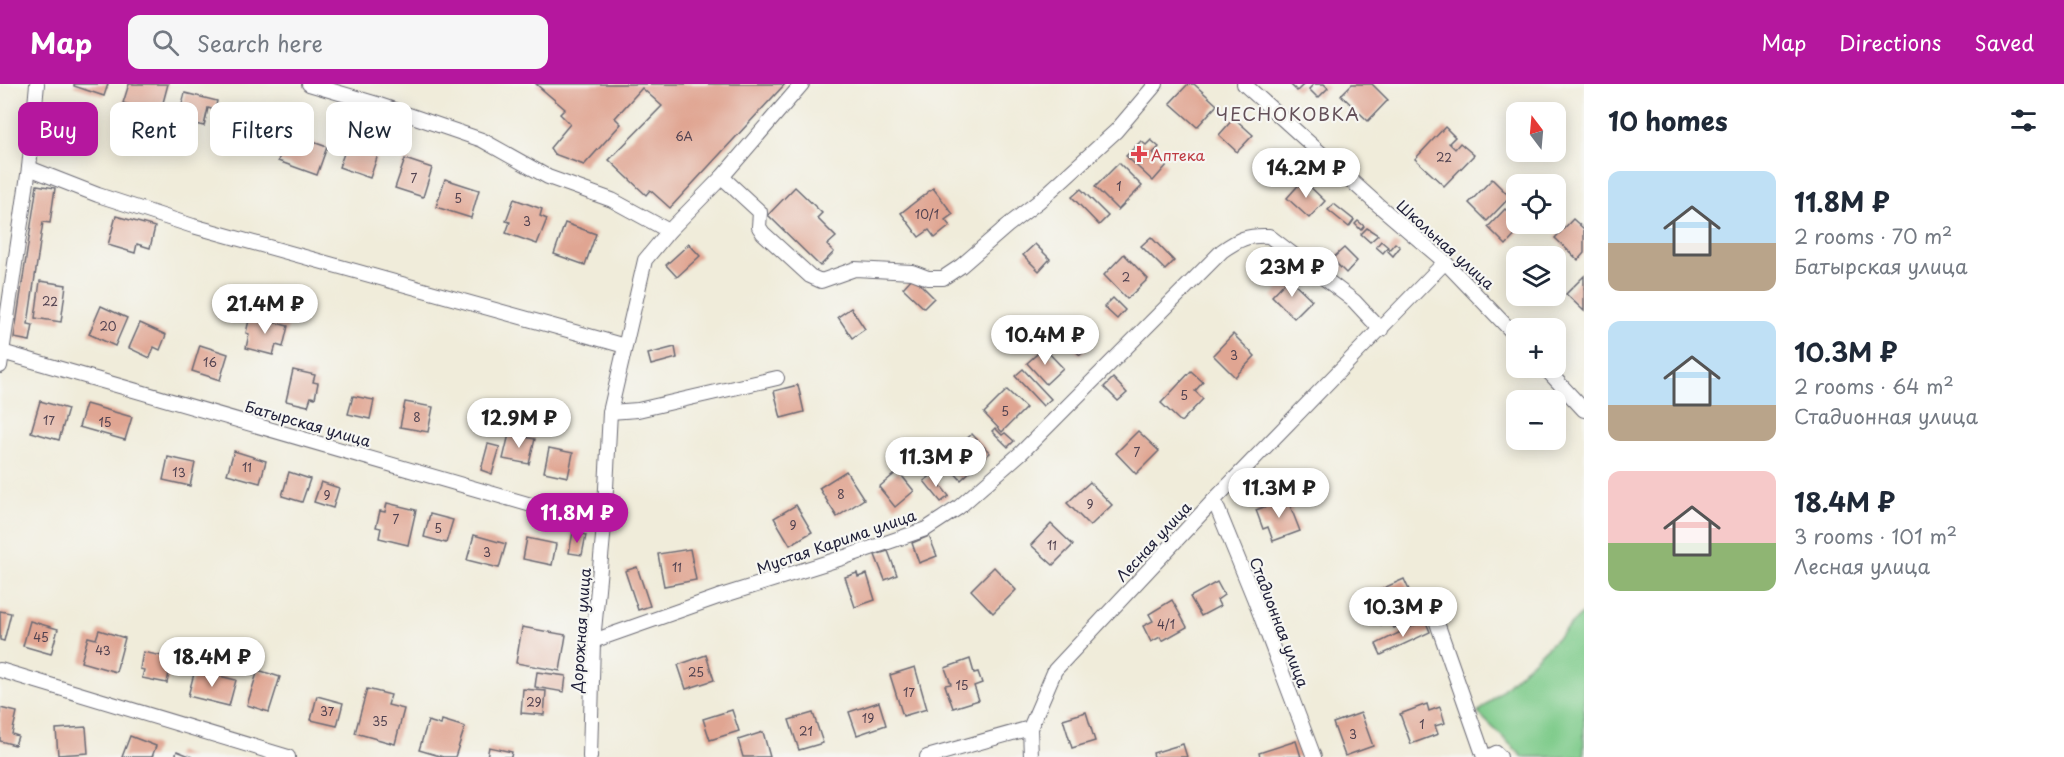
<!DOCTYPE html>
<meta charset="utf-8">
<style>
body{margin:0;font-family:"Playpen Sans",sans-serif;background:#f6f6f7;color:#1f2937;height:100vh;display:flex;flex-direction:column;font-size:22px;white-space:nowrap}
*{box-sizing:border-box;margin:0}
p{font-size:20px;color:#747a83}
.icon{flex:none;width:33px;height:33px;fill:none;stroke:currentColor;stroke-width:2;stroke-linecap:round;stroke-linejoin:round}
.map{position:relative;flex:1;overflow:hidden}
.sheet{display:flex;flex-direction:column;background:#fff;width:480px}
.sheet>*{flex:none}
.hud{position:absolute;left:18px;top:18px;width:570px;height:54px;display:flex;gap:12px}
.needle{width:39px;rotate:344deg}
.buttons{position:absolute;left:1506px;top:18px;display:grid;gap:12px}
.buttons a{display:grid;place-items:center;width:60px;height:60px;border-radius:12px;background:#fff;box-shadow:0 3px 15px #0003;font-size:30px}
.price{position:absolute;translate:-50% -51px;padding:0 14px;border-radius:21px;background:#fff;color:#222;font-size:20px;line-height:39px;filter:drop-shadow(0 2px 3px #0008)}
.price::after{content:'';position:absolute;left:50%;top:36px;width:18px;height:14px;margin-left:-9px;background:inherit;clip-path:polygon(0 0,100% 0,50% 100%)}
.price.active{background:#b5179e;color:#fff}
ul{padding:0;list-style:none}
li{display:flex;align-items:center;gap:18px;height:150px;padding:0 24px}
li span{display:grid;place-items:center;flex:none;width:168px;height:120px;border-radius:12px;color:#555}
li>.icon{margin-inline-start:auto}
span .icon{width:72px;height:72px;fill:#fffc;stroke-width:1}
li b{font-size:26px}
h2{display:flex;justify-content:space-between;align-items:center;height:72px;padding:0 24px;font-size:26px}
.pill{padding:0 21px;border-radius:12px;background:#fff;box-shadow:0 3px 15px #0003;font-size:21px;line-height:54px}
.pill.active{background:#b5179e;color:#fff}
header{display:flex;align-items:center;gap:36px;box-sizing:border-box;height:84px;padding:0 30px;background:#b5179e;color:#fff}
header strong{font-size:28px}
nav{display:flex;gap:33px;margin-inline-start:auto;font-size:21px}
.search{width:420px;height:54px;background:#f6f6f7;display:flex;align-items:center;gap:15px;box-sizing:border-box;padding:0 21px;border-radius:12px;color:#747a83;font-size:22px}
main{display:flex;flex:1;min-height:0}
.map>svg:first-child{display:block}
.green{fill:#7ecb8a;stroke:#507662;stroke-width:1.5}
.building{fill:#e0a592}
.lines{fill:none;stroke-linecap:round;stroke-linejoin:round}
.minor-casing{stroke:#6a6973;stroke-width:16}
.minor{stroke:#fff;stroke-width:14}
.health-dot{fill:#e0444e;stroke:#f6f6f2;stroke-width:2}
.labels{text-anchor:middle;dominant-baseline:central;stroke-width:4.5;stroke-linejoin:round;paint-order:stroke}
.number-label{font-size:12px;fill:#524351}
.health-label{font-size:15px;fill:#be3a42;stroke:#f6f6f2;text-anchor:start}
.street-label{font-size:15px;fill:#22223b;stroke:#f6f6f2}
.quarter-label{font-size:18px;letter-spacing:1.5px;fill:#645059;stroke:#f6f6f2}
</style>
<header>
<strong>Map</strong>
<div class="search"><svg class="icon" aria-label="search" viewBox="0 0 24 24"><circle cx="10" cy="10" r="6"/><path d="M15 15l6 6"/></svg>Search here</div>
<nav><a>Map</a><a>Directions</a><a>Saved</a></nav>
</header>
<main>
<div class="map">
<svg width="1584" height="673" viewBox="0 0 1584 673">
<rect width="100%" height="100%" fill="#f6f6f2"/>
<filter id="ink" filterUnits="userSpaceOnUse"><feTurbulence type="fractalNoise" baseFrequency=".0167" numOctaves="2"/><feDisplacementMap in="SourceGraphic" scale="12" xChannelSelector="R" yChannelSelector="G"/><feConvolveMatrix kernelMatrix="1 2 1 2 8 2 1 2 1" color-interpolation-filters="sRGB"/></filter>
<filter id="wash" filterUnits="userSpaceOnUse"><feTurbulence type="fractalNoise" baseFrequency=".008" numOctaves="4" result="noise"/><feDisplacementMap in="SourceGraphic" scale="24" xChannelSelector="R" yChannelSelector="G"/><feGaussianBlur stdDeviation="1.35" result="paint"/><feColorMatrix in="noise" values="0 0 0 0 0 0 0 0 0 0 0 0 0 0 0 0 0 1.4 0 .05"/><feComposite in="paint" operator="in"/></filter>
<g filter="url(#wash)">
<rect width="100%" height="100%" fill="#f0ecda"/>
<polygon class="green" points="1584,528 1584,673 1523,673 1478,629"/>
<g id="blocks">
<g class="building">
<polygon points="74,0 108,0 104,12 74,2"/>
<polygon points="129,0 168,0 160,30 123,19"/>
<polygon points="536,0 785,0 670,124 650,106 646,111 609,76 662,22 642,4 615,34 621,40 584,81 554,70 550,64 570,40 560,30 565,25"/>
<polygon points="1188,0 1194,0 1217,21 1197,43 1170,19"/>
<polygon points="1290,0 1304,0 1297,7"/>
<polygon points="1314,0 1324,0 1328,4 1318,14 1309,5"/>
<polygon points="1352,0 1372,0 1388,16 1368,37 1341,11"/>
<polygon points="185,9 217,17 215,26 208,24 204,42 178,36"/>
<polygon points="61,24 96,34 90,57 55,47"/>
<polygon points="238,24 262,32 253,61 229,54"/>
<polygon points="1234,34 1253,51 1237,68 1219,51"/>
<polygon points="1445,43 1455,53 1449,59 1455,65 1460,59 1474,71 1444,102 1415,75"/>
<polygon points="288,49 327,63 317,91 278,77"/>
<polygon points="362,55 381,62 370,94 339,83 349,56 361,60"/>
<polygon points="1151,56 1159,63 1153,69 1167,81 1153,97 1126,72 1141,57 1146,61"/>
<polygon points="405,75 432,84 423,113 395,104"/>
<polygon points="1119,79 1142,102 1118,126 1095,103"/>
<polygon points="445,95 479,106 471,134 436,123"/>
<polygon points="1492,95 1510,113 1487,137 1469,119"/>
<polygon points="1303,96 1325,117 1309,134 1287,114"/>
<polygon points="37,101 55,104 50,139 43,138 28,240 33,241 30,257 14,254"/>
<polygon points="795,103 822,129 817,134 836,153 827,161 834,168 820,182 768,131"/>
<polygon points="933,104 953,130 945,136 950,142 935,154 929,146 919,153 901,129"/>
<polygon points="1081,105 1108,132 1099,141 1072,113"/>
<polygon points="514,115 542,125 540,132 547,135 537,160 506,149 510,138 506,137"/>
<polygon points="1334,120 1354,136 1349,143 1328,126"/>
<polygon points="1505,125 1516,135 1516,140 1521,140 1524,142 1506,161 1488,143"/>
<polygon points="116,132 155,143 150,164 137,160 135,169 108,161"/>
<polygon points="1573,135 1584,145 1584,169 1578,176 1555,154"/>
<polygon points="1358,137 1364,142 1361,146 1355,140"/>
<polygon points="565,139 596,150 585,181 554,170"/>
<polygon points="1367,144 1378,151 1370,158 1361,150"/>
<polygon points="1151,153 1174,177 1165,186 1141,162"/>
<polygon points="1381,157 1388,163 1383,169 1376,163"/>
<polygon points="1395,159 1400,163 1393,172 1388,167"/>
<polygon points="689,160 700,172 677,193 666,181"/>
<polygon points="1035,160 1050,175 1039,187 1023,171"/>
<polygon points="1344,164 1357,177 1346,189 1332,175"/>
<polygon points="1124,170 1148,195 1127,215 1104,191"/>
<polygon points="1584,192 1584,227 1566,210"/>
<polygon points="913,193 934,214 924,224 903,204"/>
<polygon points="1289,194 1312,216 1294,234 1272,212"/>
<polygon points="40,197 66,201 61,238 35,234"/>
<polygon points="1113,214 1125,226 1117,235 1104,223"/>
<polygon points="101,222 127,234 115,262 89,250"/>
<polygon points="851,224 865,245 852,254 838,233"/>
<polygon points="250,232 288,242 283,263 276,261 273,271 246,264 249,250 246,249"/>
<polygon points="1075,232 1097,254 1080,271 1058,250"/>
<polygon points="140,239 166,251 160,266 154,263 150,274 129,264"/>
<polygon points="1233,250 1255,272 1235,293 1213,271"/>
<polygon points="200,261 228,270 220,296 192,287"/>
<polygon points="675,263 677,274 651,281 648,270"/>
<polygon points="1044,264 1063,284 1046,300 1027,279"/>
<polygon points="1023,285 1051,315 1043,322 1015,292"/>
<polygon points="293,286 315,291 313,298 318,299 315,314 311,313 308,322 286,317"/>
<polygon points="1191,287 1203,298 1195,307 1203,315 1181,338 1161,319"/>
<polygon points="1113,294 1127,309 1118,317 1104,303"/>
<polygon points="798,301 804,328 781,334 774,307"/>
<polygon points="1007,306 1026,324 1002,348 984,329"/>
<polygon points="353,312 374,316 370,335 348,330"/>
<polygon points="40,317 68,325 59,356 31,348"/>
<polygon points="405,318 433,323 428,348 400,343"/>
<polygon points="86,320 132,333 125,356 79,343"/>
<polygon points="995,344 1002,351 1005,349 1014,357 1008,363 992,347"/>
<polygon points="1138,347 1159,367 1136,390 1116,369"/>
<polygon points="509,350 535,355 529,380 503,375"/>
<polygon points="972,350 990,369 961,396 943,376"/>
<polygon points="488,360 500,363 492,390 481,386"/>
<polygon points="549,364 573,369 568,393 544,388"/>
<polygon points="234,367 266,377 260,399 227,390"/>
<polygon points="168,373 195,379 190,402 163,396"/>
<polygon points="846,387 864,415 837,433 819,404"/>
<polygon points="898,387 914,407 895,423 879,403"/>
<polygon points="289,388 310,395 302,418 282,412"/>
<polygon points="932,391 949,412 941,418 924,397"/>
<polygon points="321,398 339,404 333,424 314,418"/>
<polygon points="1090,398 1112,421 1090,442 1067,419"/>
<polygon points="1287,414 1300,447 1273,457 1268,443 1263,445 1256,426"/>
<polygon points="387,419 416,426 408,461 379,454 381,444 376,443 380,427 385,428"/>
<polygon points="796,421 812,448 790,461 774,434"/>
<polygon points="430,430 453,436 446,459 424,453"/>
<polygon points="1051,440 1073,461 1053,481 1031,461"/>
<polygon points="573,448 586,451 582,471 569,469"/>
<polygon points="474,451 506,460 499,484 467,476"/>
<polygon points="929,452 937,472 919,479 912,459"/>
<polygon points="527,454 556,460 552,481 523,475"/>
<polygon points="690,465 696,496 664,502 658,470"/>
<polygon points="888,467 897,491 885,496 875,471"/>
<polygon points="637,483 650,522 638,526 625,487"/>
<polygon points="994,483 1016,506 993,529 971,506"/>
<polygon points="857,489 858,493 867,490 875,516 855,523 845,493"/>
<polygon points="1404,495 1421,532 1394,544 1390,536 1381,541 1377,534 1370,537 1365,527 1385,518 1379,506"/>
<polygon points="1217,498 1224,511 1217,516 1220,522 1201,532 1190,513"/>
<polygon points="1172,516 1187,543 1162,557 1160,553 1151,558 1143,542 1153,537 1149,530"/>
<polygon points="0,527 11,529 4,557 0,556"/>
<polygon points="1425,536 1430,548 1381,571 1376,560"/>
<polygon points="30,537 58,545 51,570 23,562"/>
<polygon points="522,543 566,551 560,587 516,579"/>
<polygon points="99,546 125,554 116,588 81,578 88,553 96,555"/>
<polygon points="143,568 172,574 167,599 142,594 144,586 140,585"/>
<polygon points="706,571 714,596 686,605 678,581"/>
<polygon points="970,575 974,589 978,588 982,599 974,602 979,616 953,624 945,601 951,600 945,584"/>
<polygon points="915,583 927,625 903,632 890,591"/>
<polygon points="195,586 236,596 229,622 188,612"/>
<polygon points="258,586 280,593 269,628 247,621"/>
<polygon points="537,588 566,592 564,608 535,603"/>
<polygon points="367,605 391,611 388,621 404,625 395,660 355,649"/>
<polygon points="523,605 546,607 544,631 521,629"/>
<polygon points="317,612 343,619 337,642 311,636"/>
<polygon points="879,618 886,641 857,651 849,628"/>
<polygon points="1427,620 1429,627 1440,623 1445,639 1435,642 1438,650 1411,660 1400,630"/>
<polygon points="0,624 17,628 12,650 18,652 15,661 0,657"/>
<polygon points="732,626 739,647 710,656 703,635"/>
<polygon points="1086,628 1095,657 1072,664 1063,635"/>
<polygon points="813,629 823,659 799,666 789,636"/>
<polygon points="1361,629 1373,662 1345,672 1333,639"/>
<polygon points="442,636 465,643 455,673 443,673 419,666 428,637 441,641"/>
<polygon points="86,643 88,669 58,671 56,645"/>
<polygon points="763,648 770,673 743,673 738,656"/>
<polygon points="130,652 156,662 152,673 122,673"/>
<polygon points="1296,657 1301,673 1260,673 1259,669"/>
<polygon points="1183,660 1187,673 1154,673 1153,669"/>
<polygon points="489,663 512,668 511,673 487,673"/>
<polygon points="177,667 192,673 175,673"/>
</g>
</g>
</g>
<g filter="url(#ink)">
<use href="#blocks" fill-opacity="0" stroke="#6a6973" stroke-width="1.5"/>
<g class="lines">
<defs>
<g id="minor">
<polyline points="309,0 377,20 482,56 548,93 612,116 669,147"/>
<polyline points="1244,0 1377,120 1445,178 1516,252"/>
<polyline points="29,84 98,111 193,142 625,262"/>
<polyline points="722,93 760,128 759,143 763,149 810,192 821,197 855,185 912,188 928,194 943,194 961,182 1007,142 1038,118 1116,47 1156,0"/>
<polyline points="2,268 604,442"/>
<polyline points="0,282 29,84 37,0"/>
<polyline points="1545,284 1584,326"/>
<polyline points="610,328 638,326 777,294"/>
<polyline points="1214,416 1254,514 1314,673"/>
<polyline points="1435,533 1484,673"/>
<path d="M593 557 718 513 845 473 926 445 958 424 1022 368 1222 167C1239 155 1247 151 1269 152L1354 217 1381 246"/>
<polyline points="0,586 288,673"/>
<polyline points="1030,644 1031,673"/>
<polyline points="590,673 593,557 604,442 610,328 645,176 669,147 722,93 802,0"/>
<polyline points="927,673 1030,644 1055,586 1214,416 1445,178"/>
<polyline points="1488,673 1496,669 1500,673"/>
</g>
</defs>
<use href="#minor" class="minor-casing"/>
<use href="#minor" class="minor"/>
</g>
</g>
<path class="health-dot" d="M1136 61h6v6h6v6h-6v6h-6v-6h-6v-6h6z"/>
<g class="labels">
<g class="number-label">
<text x="684" y="52">6А</text>
<text x="1444" y="73">22</text>
<text x="414" y="94">7</text>
<text x="1119" y="102">1</text>
<text x="458" y="114">5</text>
<text x="927" y="130">10/1</text>
<text x="527" y="137">3</text>
<text x="1126" y="193">2</text>
<text x="50" y="217">22</text>
<text x="108" y="242">20</text>
<text x="1234" y="271">3</text>
<text x="210" y="278">16</text>
<text x="1184" y="311">5</text>
<text x="1005" y="327">5</text>
<text x="417" y="333">8</text>
<text x="49" y="336">17</text>
<text x="105" y="338">15</text>
<text x="1137" y="368">7</text>
<text x="247" y="383">11</text>
<text x="179" y="388">13</text>
<text x="841" y="410">8</text>
<text x="327" y="411">9</text>
<text x="1090" y="420">9</text>
<text x="396" y="435">7</text>
<text x="793" y="441">9</text>
<text x="438" y="444">5</text>
<text x="1052" y="461">11</text>
<text x="487" y="468">3</text>
<text x="677" y="483">11</text>
<text x="1166" y="540">4/1</text>
<text x="41" y="553">45</text>
<text x="103" y="566">43</text>
<text x="696" y="588">25</text>
<text x="962" y="601">15</text>
<text x="909" y="608">17</text>
<text x="534" y="618">29</text>
<text x="327" y="627">37</text>
<text x="868" y="634">19</text>
<text x="380" y="637">35</text>
<text x="1422" y="640">1</text>
<text x="806" y="647">21</text>
<text x="1353" y="650">3</text>
</g>
<g class="health-label">
<text x="1151" y="70">Аптека</text>
</g>
<g class="street-label">
<text transform="translate(1446 160) rotate(42)">Школьная улица</text>
<text transform="translate(308 339) rotate(16)">Батырская улица</text>
<text transform="translate(836 457) rotate(-19)">Мустая Карима улица</text>
<text transform="translate(1153 457) rotate(-47)">Лесная улица</text>
<text transform="translate(1280 538) rotate(69)">Стадионная улица</text>
<text transform="translate(580 546) rotate(-86)">Дорожная улица</text>
</g>
<g class="quarter-label">
<text x="1288" y="29">ЧЕСНОКОВКА</text>
</g>
</g>
</svg>
<div class="buttons">
<a><svg class="needle" viewBox="-14 -14 28 28"><path d="M0-13l5 13h-10z" fill="#e53935"/><path d="M0 13l5-13h-10z" fill="#747a83"/></svg></a>
<a><svg class="icon" aria-label="locate" viewBox="0 0 24 24"><circle cx="12" cy="12" r="6"/><path d="M12 2v4M12 18v4M2 12h4M18 12h4"/></svg></a>
<a><svg class="icon" aria-label="layers" viewBox="0 0 24 24"><path d="M12 4l9 5-9 5-9-5zM3 14l9 5 9-5"/></svg></a>
<a>+</a>
<a>−</a>
</div>
<b class="price" style="left:1306px;top:115px">14.2M ₽</b>
<b class="price" style="left:1292px;top:214px">23M ₽</b>
<b class="price" style="left:265px;top:251px">21.4M ₽</b>
<b class="price" style="left:1045px;top:282px">10.4M ₽</b>
<b class="price" style="left:519px;top:365px">12.9M ₽</b>
<b class="price" style="left:936px;top:404px">11.3M ₽</b>
<b class="price" style="left:1279px;top:435px">11.3M ₽</b>
<b class="price active" style="left:577px;top:460px">11.8M ₽</b>
<b class="price" style="left:1403px;top:554px">10.3M ₽</b>
<b class="price" style="left:212px;top:604px">18.4M ₽</b>
<div class="hud">
<a class="pill active">Buy</a>
<a class="pill">Rent</a>
<a class="pill">Filters</a>
<a class="pill">New</a>
</div>
</div>
<section class="sheet">
<h2>10 homes<svg class="icon" aria-label="filters" viewBox="0 0 24 24"><path d="M4 7h16M4 17h16"/><circle cx="9" cy="7" r="2"/><circle cx="15" cy="17" r="2"/></svg></h2>
<ul>
<li><span style="background:linear-gradient(#bfe0f5 60%,#b9a48a 0)"><svg class="icon" aria-label="home" viewBox="0 0 24 24"><path d="M3 11l9-7 9 7M6 9v11h12V9"/></svg></span><div><b>11.8M ₽</b><p>2 rooms · 70 m²</p><p>Батырская улица</p></div></li>
<li><span style="background:linear-gradient(#bfe0f5 70%,#b9a48a 0)"><svg class="icon" aria-label="home" viewBox="0 0 24 24"><path d="M3 11l9-7 9 7M6 9v11h12V9"/></svg></span><div><b>10.3M ₽</b><p>2 rooms · 64 m²</p><p>Стадионная улица</p></div></li>
<li><span style="background:linear-gradient(#f6c9c9 60%,#8fb573 0)"><svg class="icon" aria-label="home" viewBox="0 0 24 24"><path d="M3 11l9-7 9 7M6 9v11h12V9"/></svg></span><div><b>18.4M ₽</b><p>3 rooms · 101 m²</p><p>Лесная улица</p></div></li>
</ul>
</section>
</main>
